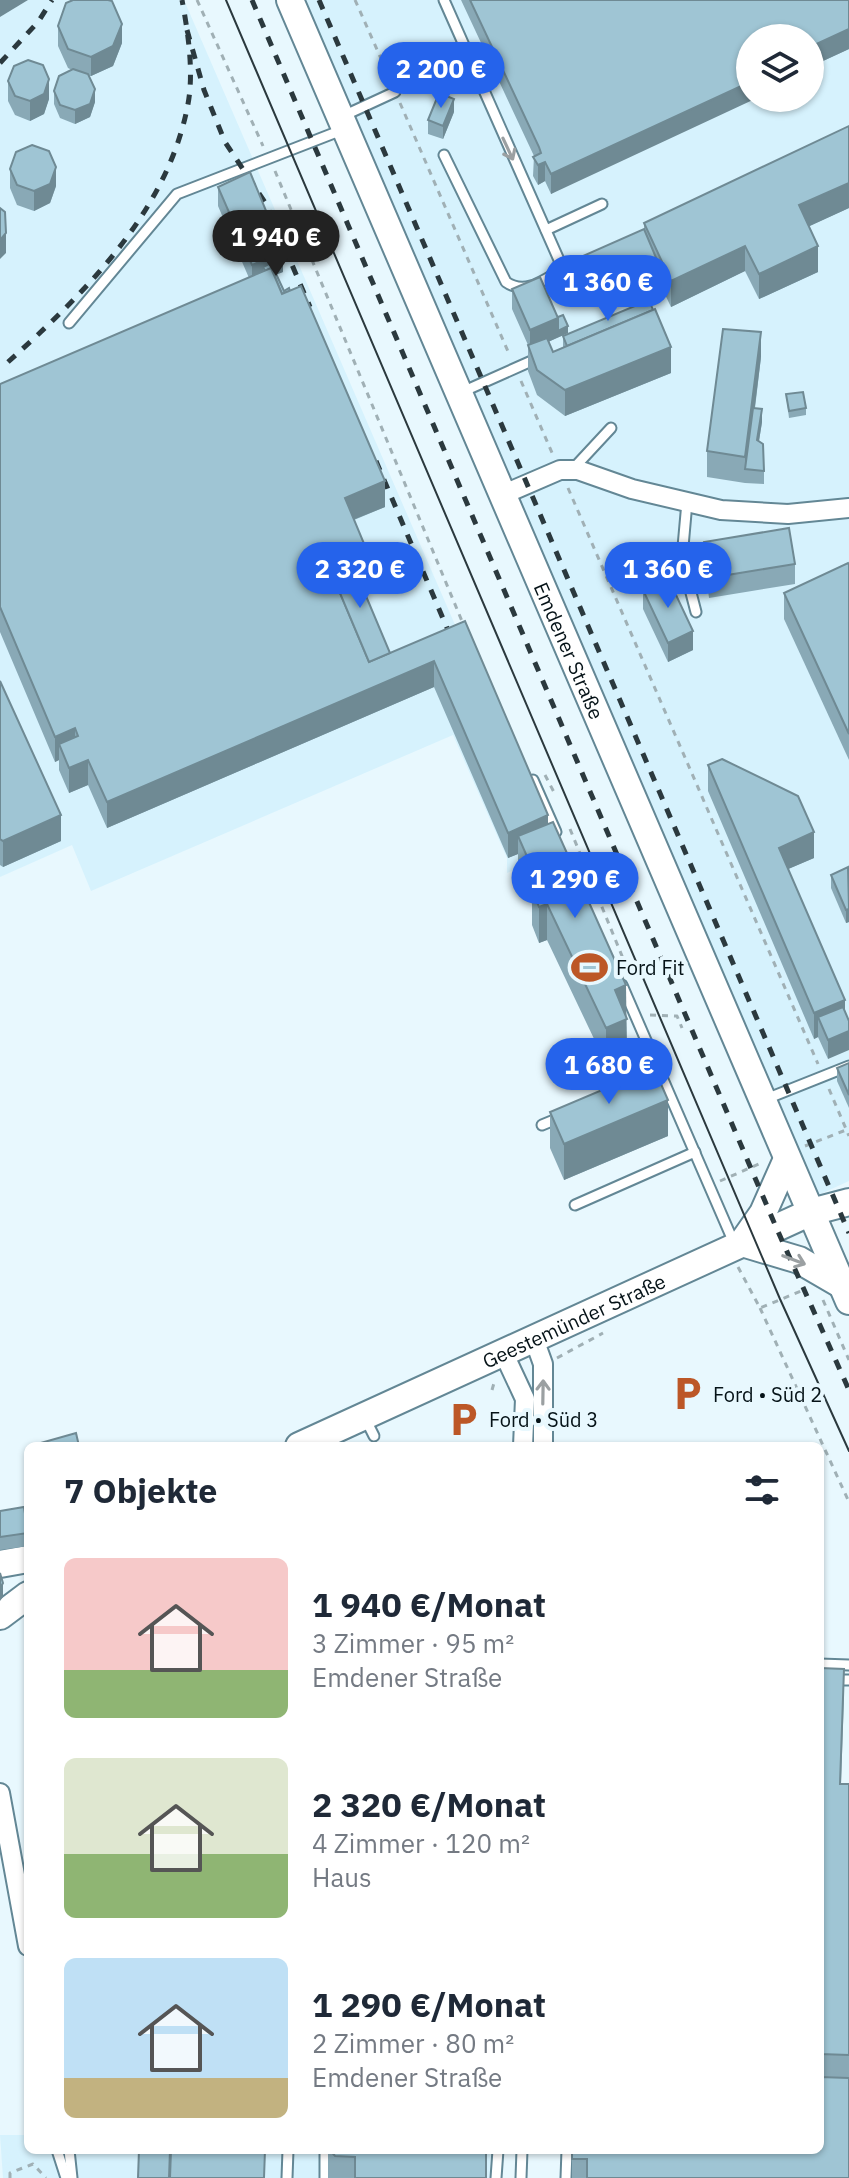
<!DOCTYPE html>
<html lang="de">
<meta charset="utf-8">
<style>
body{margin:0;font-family:"IBM Plex Sans",sans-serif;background:#f6f6f7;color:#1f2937;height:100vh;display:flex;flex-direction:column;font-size:30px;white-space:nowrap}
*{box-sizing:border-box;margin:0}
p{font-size:26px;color:#747a83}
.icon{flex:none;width:44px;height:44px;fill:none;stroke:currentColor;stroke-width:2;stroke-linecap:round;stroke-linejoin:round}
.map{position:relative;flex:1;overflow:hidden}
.sheet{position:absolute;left:24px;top:1442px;width:800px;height:712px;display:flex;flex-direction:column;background:#fff;border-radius:12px;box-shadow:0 2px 6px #0004}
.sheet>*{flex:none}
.controls{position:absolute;left:736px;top:24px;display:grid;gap:16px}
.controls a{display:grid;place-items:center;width:88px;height:88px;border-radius:50%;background:#fff;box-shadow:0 2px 6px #0004;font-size:40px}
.price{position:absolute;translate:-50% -68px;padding:0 18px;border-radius:28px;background:#2563eb;color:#fff;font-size:26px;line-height:52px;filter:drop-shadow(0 2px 4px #0008)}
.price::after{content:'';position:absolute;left:50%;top:48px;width:24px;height:18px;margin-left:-12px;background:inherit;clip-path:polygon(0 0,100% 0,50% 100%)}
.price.on{background:#222;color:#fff}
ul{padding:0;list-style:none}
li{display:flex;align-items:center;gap:24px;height:200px;padding:0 40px}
li span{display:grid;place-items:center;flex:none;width:224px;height:160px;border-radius:12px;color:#555}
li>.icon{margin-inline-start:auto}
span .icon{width:96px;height:96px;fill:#fffc;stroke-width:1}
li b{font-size:34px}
h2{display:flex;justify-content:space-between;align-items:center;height:96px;padding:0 40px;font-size:34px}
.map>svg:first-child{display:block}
.built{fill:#d6f2fd;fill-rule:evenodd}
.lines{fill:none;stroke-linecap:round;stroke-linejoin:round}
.lane-casing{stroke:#638795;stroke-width:13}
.street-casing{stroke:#638795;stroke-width:22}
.secondary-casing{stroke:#638795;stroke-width:30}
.path{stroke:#a0b0b5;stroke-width:3;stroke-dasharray:6 6;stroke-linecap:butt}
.lane{stroke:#fff;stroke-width:9}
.street{stroke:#fff;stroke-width:18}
.secondary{stroke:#fff;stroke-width:26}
.tram{stroke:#2b393e;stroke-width:2}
.rail{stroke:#2b393e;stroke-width:5;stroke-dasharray:10 10;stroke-linecap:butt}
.wall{fill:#89a9b6}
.shaded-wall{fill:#6f8a94}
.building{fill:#9fc5d4;stroke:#6f8a94;stroke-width:2}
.oneway{stroke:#9ba0a2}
.labels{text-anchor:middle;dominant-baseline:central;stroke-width:8;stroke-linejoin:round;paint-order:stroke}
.street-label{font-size:20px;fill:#051217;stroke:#e8f8fe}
.poi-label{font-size:20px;fill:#051217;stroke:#e8f8fe;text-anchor:start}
</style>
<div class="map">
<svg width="849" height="2178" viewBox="0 0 849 2178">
<rect width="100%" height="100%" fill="#e8f8fe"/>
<g class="built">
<polygon points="0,0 184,0 554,853 507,873 507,858 453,735 91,891 72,845 0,877"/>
<path d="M281 0H849V1181L814 1197ZM750 38H810V98H750Z"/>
<polygon points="0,2135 28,2135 28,2150 491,2150 490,2178 3,2178"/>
</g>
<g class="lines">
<defs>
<g id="lane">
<polyline points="444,0 563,269 576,262"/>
<polyline points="343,116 395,92"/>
<path d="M444 155 506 282C526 296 545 279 563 269"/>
<polyline points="546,230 602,204"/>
<polyline points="69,323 177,194 342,130"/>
<polyline points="462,392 536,359"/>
<polyline points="572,470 611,428"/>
<polyline points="687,502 682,558 696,612"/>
<polyline points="533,780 556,832"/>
<polyline points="622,985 734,1243"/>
<polyline points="766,1099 849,1066"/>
<polyline points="542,1125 559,1118"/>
<polyline points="575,1205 695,1152"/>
<polyline points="365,1418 374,1436"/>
<polyline points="820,1664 849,1665"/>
<polyline points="820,1680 849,1680"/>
<polyline points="57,2150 66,2178"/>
<polyline points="69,2150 72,2178"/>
<polyline points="287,2178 288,2150"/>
<polyline points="325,2178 325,2150"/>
<polyline points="496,2178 498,2150"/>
<polyline points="521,2178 522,2150"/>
<polyline points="566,2178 567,2150"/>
</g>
<g id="street">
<polyline points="502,495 560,470 578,470 632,489 721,510 788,514 849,508"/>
<polyline points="534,1339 543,1364 543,1446"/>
<polyline points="504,1354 525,1399 523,1446"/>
<polyline points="0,1793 28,1946"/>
</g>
<g id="secondary">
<path id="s1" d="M290 0 849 1301"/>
<polyline points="787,1159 763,1213 742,1243 799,1260 842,1285"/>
<path id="s2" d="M299 1446 811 1212 849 1202"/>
<polyline points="0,1564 28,1559"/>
<polyline points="0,1616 28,1595"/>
</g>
</defs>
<use href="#lane" class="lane-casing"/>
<use href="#street" class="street-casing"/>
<use href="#secondary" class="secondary-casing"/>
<g class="path">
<polyline points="197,0 263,146"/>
<polyline points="355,0 391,81"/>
<polyline points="400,103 510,356"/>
<polyline points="275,171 464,626"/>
<polyline points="521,381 553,455"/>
<polyline points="568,488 818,1064"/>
<polyline points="545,775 556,796"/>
<polyline points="570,829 629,973"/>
<polyline points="650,1015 677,1016 682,1028"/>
<polyline points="829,1089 849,1136"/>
<polyline points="805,1146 846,1130"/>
<polyline points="720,1181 761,1163"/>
<polyline points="738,1267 760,1308 806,1289"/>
<polyline points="823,1300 849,1360"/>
<polyline points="760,1308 849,1502"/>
<polyline points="557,1358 603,1333"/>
<polyline points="492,1390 494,1383"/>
<polyline points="10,2178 10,2173 33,2164 46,2178"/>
</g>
<use href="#lane" class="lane"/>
<use href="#street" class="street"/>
<use href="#secondary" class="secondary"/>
<polyline class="tram" points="226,0 780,1299 849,1451"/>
<g class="rail">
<polyline points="252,0 776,1227 849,1390"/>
<polyline points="319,0 849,1233"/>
<polyline points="187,30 204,90 225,142 266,204 310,307"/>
<polyline points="0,63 38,22 52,0"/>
<path d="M8 362C85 293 168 211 188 104 194 72 188 32 182 0"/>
<polyline points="376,461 456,649"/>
</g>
</g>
<g class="wall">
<polygon points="461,0 849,0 849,49 810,67 810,38 551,194 545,181 538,185 533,176 534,156"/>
<polygon points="58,26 122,43 113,66 91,76 89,76 95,102 90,117 75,124 60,118 54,104 54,91 72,70 68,68 58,46"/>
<polygon points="8,81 49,99 44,114 30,121 15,115 8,101"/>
<polygon points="454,112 443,139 428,134 428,120"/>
<polygon points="10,169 56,186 50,203 34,211 17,205 10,188"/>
<polygon points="218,187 283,272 276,274 385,507 354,520 365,571 357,575 390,653 465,621 626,1016 627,1055 606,1064 547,940 539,943 532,925 532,903 518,872 518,854 508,858 434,687 107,828 88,785 69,793 59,770 59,760 55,762 0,632 0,384 249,278 218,206"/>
<polygon points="849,208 809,226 818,272 759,299 745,271 671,307 657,278 643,286 643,294 617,306 611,291 576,307 565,284 565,264 644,229 644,223"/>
<polygon points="512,289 558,317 568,333 548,342 553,352 563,347 563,336 671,373 565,416 537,395 528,371 528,345 512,309"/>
<polygon points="761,357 755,408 762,422 759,441 764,471 764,484 745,483 707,477 707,451"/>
<polygon points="786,394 806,408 806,415 789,418"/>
<polygon points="704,542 795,564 795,584 709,598 704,561"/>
<polygon points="849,565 849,760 784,619 784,593"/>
<polygon points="643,590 693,650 668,662 643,609"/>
<polygon points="0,681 61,841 3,867 0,865"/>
<polygon points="708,765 814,858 788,869 845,1000 828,1059 818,1037 814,1039 708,791"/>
<polygon points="849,869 849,922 846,923 831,888 831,875"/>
<polygon points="849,1063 849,1108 837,1081 837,1068"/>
<polygon points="550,1112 668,1136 564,1180 550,1148"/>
<polygon points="0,1511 28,1532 28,1546 0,1550"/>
<polygon points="820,1668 844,1695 841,1784 849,1784 849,2178 572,2178 572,2150 820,2150"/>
<polygon points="328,2150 487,2150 486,2178 328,2178"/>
</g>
<g class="shaded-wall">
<polygon points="0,0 28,0 0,17"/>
<polygon points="122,24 122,43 113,66 91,76 91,57"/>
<polygon points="849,29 849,49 810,67 810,47"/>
<polygon points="49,79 49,99 44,114 30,121 30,101"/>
<polygon points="750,82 750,98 757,98 551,194 551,174"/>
<polygon points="95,89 95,102 90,117 75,124 75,110"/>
<polygon points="454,99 454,112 443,139 443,126"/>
<polygon points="545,162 545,181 538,185 538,165"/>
<polygon points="56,167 56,186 50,203 34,211 34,191"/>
<polygon points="849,183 849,208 799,231 799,205"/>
<polygon points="6,233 6,253 0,259 0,240"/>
<polygon points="745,246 745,271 671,307 671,281"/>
<polygon points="818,246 818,272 759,299 759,274"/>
<polygon points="283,252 283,272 268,278 263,267 263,280 252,285 252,265"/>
<polygon points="657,260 657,279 643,286 643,294 617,306 617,286 640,268"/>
<polygon points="611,272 611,291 576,307 576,288"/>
<polygon points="558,318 568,326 568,333 530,350 530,330"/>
<polygon points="761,332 761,357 747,470 745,469 745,483 745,457"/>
<polygon points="671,347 671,373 565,416 565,390"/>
<polygon points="762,409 762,422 757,453 757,440"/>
<polygon points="385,481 385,507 345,523 345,498"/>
<polygon points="365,546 365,571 334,585 327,562"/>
<polygon points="693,631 693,650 668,662 668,643"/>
<polygon points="434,661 434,687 107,828 107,802"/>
<polygon points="75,728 75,754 59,744 59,760 55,762 55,737"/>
<polygon points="88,760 88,785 69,793 69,768"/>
<polygon points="61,815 61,841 3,867 3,841"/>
<polygon points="548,815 548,841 518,836 518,854 508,858 508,833"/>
<polygon points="814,832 814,858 779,873 779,848"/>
<polygon points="547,904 547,940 539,943 539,907"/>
<polygon points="849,909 849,922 846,923 846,910"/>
<polygon points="626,985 627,1055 606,1064 606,1028 615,990"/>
<polygon points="845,1000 845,1025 818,1017 818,1037 814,1039 814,1013"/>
<polygon points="849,1031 849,1050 828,1059 828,1040"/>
<polygon points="668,1100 668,1136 564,1180 564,1144"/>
<polygon points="3,1583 3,1597 0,1601 0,1588"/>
</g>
<g class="building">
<polygon points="73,0 108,0 112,1 122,24 113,46 91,57 68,49 58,26 66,3"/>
<polygon points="470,0 849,0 849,29 810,47 810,38 750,38 750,82 551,174 545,162 538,165 533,157 541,153 539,147"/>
<polygon points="28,60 43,65 49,79 44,94 30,101 15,96 8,81 14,66"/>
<polygon points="73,69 88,74 95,89 90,104 75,110 60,105 54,91 59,76"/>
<polygon points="439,93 454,99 443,126 428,120"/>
<polygon points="849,126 849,183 799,205 818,246 759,274 745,246 671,281 644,223"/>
<polygon points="32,145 49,151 56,167 50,184 34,191 17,185 10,169 16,152"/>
<polygon points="250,172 283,252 252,265 218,187"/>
<polygon points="0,208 5,212 6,233 0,240"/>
<polygon points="644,229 657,260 640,268 643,275 617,286 611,272 576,288 565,264"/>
<polygon points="271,263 284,291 289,288 290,291 282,294 271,268 265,271 263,267"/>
<polygon points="271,268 282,294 301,286 385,481 345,498 365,546 327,562 369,662 465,621 548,815 508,833 434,661 107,802 88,760 69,768 59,744 78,736 75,728 55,737 0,607 0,384"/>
<polygon points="540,277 558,318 530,330 512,289"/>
<polygon points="649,300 653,310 567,346 563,336"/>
<polygon points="655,309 671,347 565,390 537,370 528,345 547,338 553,352"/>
<polygon points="563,315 568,326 558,331 558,317"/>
<polygon points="723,329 761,332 745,457 707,451"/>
<polygon points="803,392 806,408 789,411 786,394"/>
<polygon points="753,408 762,409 757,440 763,444 764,471 745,469"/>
<polygon points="789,528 795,564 709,578 704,542"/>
<polygon points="350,558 390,653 369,662 329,567"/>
<polygon points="848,563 849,565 849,734 784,593"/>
<polygon points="668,578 693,631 668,643 643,590"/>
<polygon points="0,681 61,815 3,841 0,839"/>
<polygon points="722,759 798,796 814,832 779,848 845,1000 814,1013 708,765"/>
<polygon points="553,822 626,985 615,990 627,1019 606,1028 547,904 539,907 532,889 540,886 518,836"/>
<polygon points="848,867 849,909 846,910 831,875"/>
<polygon points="843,1007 849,1021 849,1031 828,1040 818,1017"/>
<polygon points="849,1063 849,1095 837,1068"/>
<polygon points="654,1068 668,1100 564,1144 550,1112"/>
<polygon points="76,1433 79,1446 37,1446 37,1444"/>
<polygon points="24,1507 28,1533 0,1537 0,1511"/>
<polygon points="0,1573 3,1583 0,1588"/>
<polygon points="820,1668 844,1669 840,1784 849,1784 849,2055 820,2054"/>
<polygon points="820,2077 849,2078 849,2178 587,2178 587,2159 572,2159 572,2150 820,2150"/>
<polygon points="139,2150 170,2150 169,2178 138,2178"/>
<polygon points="171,2150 265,2150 264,2178 170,2178"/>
<polygon points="330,2150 486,2150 486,2178 355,2178 355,2157 335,2156"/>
</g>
<defs><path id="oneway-shaft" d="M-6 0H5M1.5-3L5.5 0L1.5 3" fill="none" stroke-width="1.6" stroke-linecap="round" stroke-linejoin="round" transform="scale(2)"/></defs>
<g class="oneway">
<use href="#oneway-shaft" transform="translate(508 149) rotate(65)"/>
<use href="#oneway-shaft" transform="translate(794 1260) rotate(21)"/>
<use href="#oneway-shaft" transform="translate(543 1392) rotate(-89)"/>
</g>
<defs>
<symbol id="stadium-bare" viewBox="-9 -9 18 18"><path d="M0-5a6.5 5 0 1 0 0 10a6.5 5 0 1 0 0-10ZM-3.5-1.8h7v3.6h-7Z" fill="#bc5727" stroke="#e8f8fe" stroke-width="2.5" paint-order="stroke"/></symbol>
<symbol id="parking-bare" viewBox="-9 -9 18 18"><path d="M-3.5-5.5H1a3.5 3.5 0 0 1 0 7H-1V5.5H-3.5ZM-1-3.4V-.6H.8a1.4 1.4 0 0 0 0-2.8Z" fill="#bc5727" stroke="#e8f8fe" stroke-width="2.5" paint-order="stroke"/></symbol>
</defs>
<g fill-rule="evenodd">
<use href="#stadium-bare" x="564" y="942" width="51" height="51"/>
<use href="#parking-bare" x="662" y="1368" width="51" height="51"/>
<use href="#parking-bare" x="438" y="1394" width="51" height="51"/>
</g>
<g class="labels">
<g class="street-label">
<text stroke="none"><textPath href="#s1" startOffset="708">Emdener Straße</textPath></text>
<text stroke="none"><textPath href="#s2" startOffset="302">Geestemünder Straße</textPath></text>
</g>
<g class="poi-label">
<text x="616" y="967">Ford Fit</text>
<text x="713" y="1394">Ford • Süd 2</text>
<text x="489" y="1419">Ford • Süd 3</text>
</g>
</g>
</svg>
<div class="controls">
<a><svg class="icon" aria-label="layers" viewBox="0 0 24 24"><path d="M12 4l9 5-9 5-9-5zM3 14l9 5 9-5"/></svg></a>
</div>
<b class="price" style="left:441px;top:110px">2 200 €</b>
<b class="price on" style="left:276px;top:278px">1 940 €</b>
<b class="price" style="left:608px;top:323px">1 360 €</b>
<b class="price" style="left:360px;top:610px">2 320 €</b>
<b class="price" style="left:668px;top:610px">1 360 €</b>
<b class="price" style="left:575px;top:920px">1 290 €</b>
<b class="price" style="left:609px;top:1106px">1 680 €</b>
<section class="sheet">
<h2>7 Objekte<svg class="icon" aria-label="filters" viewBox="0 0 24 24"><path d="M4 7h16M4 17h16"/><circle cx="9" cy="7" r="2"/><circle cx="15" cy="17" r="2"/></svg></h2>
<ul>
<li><span style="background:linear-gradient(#f6c9c9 70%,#8fb573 0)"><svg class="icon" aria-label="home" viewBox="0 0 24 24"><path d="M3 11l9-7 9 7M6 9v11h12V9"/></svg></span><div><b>1 940 €/Monat</b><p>3 Zimmer · 95 m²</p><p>Emdener Straße</p></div></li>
<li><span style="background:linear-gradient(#dfe7d0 60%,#8fb573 0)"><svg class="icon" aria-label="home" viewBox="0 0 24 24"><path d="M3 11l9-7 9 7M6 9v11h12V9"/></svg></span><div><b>2 320 €/Monat</b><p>4 Zimmer · 120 m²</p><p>Haus</p></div></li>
<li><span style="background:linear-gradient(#bfe0f5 75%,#c2b280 0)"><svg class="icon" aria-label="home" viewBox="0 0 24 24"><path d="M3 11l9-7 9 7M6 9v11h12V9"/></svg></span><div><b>1 290 €/Monat</b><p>2 Zimmer · 80 m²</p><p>Emdener Straße</p></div></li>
</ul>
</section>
</div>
